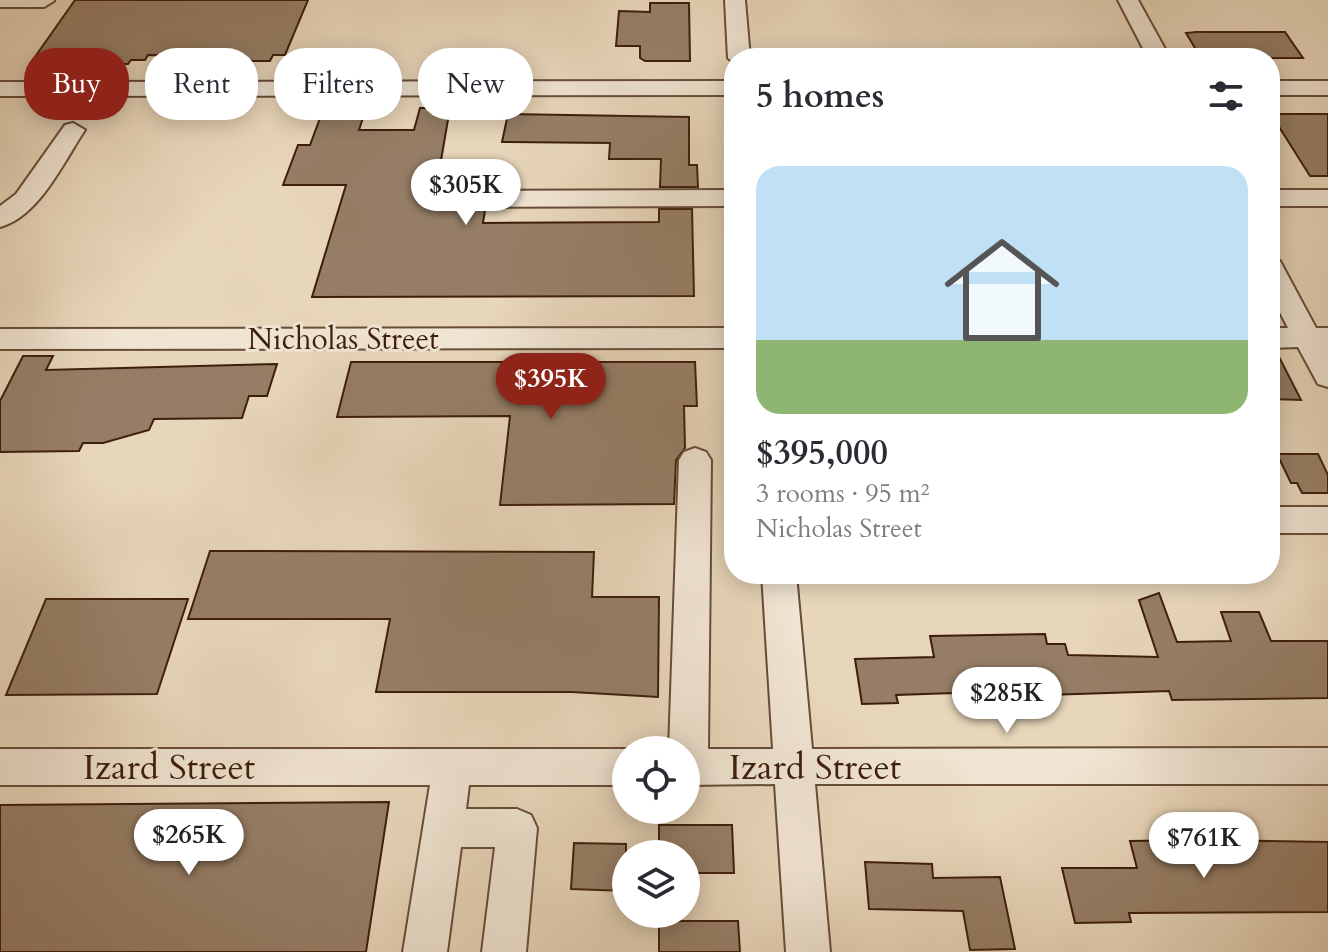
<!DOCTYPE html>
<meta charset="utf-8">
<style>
body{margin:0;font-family:Cardo,serif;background:#f7f7f7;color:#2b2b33;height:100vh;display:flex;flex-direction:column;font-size:30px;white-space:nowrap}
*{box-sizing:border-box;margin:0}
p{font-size:26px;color:#7c7c81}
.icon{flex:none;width:44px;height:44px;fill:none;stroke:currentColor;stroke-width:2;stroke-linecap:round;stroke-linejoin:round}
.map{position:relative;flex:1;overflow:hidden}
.details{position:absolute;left:724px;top:48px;width:556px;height:536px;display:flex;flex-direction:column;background:#fff;border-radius:32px;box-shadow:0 4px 20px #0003}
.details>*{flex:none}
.banner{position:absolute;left:24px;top:48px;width:580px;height:72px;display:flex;gap:16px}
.buttons{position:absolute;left:612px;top:736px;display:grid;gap:16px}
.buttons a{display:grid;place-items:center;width:88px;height:88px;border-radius:50%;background:#fff;box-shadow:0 4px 20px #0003;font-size:40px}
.price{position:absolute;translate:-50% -68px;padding:0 18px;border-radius:28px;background:#fff;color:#222;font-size:26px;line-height:52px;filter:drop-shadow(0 2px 4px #0008)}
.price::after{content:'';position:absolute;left:50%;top:48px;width:24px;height:18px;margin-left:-12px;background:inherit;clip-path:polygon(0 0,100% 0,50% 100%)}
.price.current{background:#8f2418;color:#fff}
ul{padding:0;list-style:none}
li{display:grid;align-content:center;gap:16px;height:424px;padding:0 32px}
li+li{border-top:2px solid #e1e1e2}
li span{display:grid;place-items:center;height:248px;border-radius:24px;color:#555}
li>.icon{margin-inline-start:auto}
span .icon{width:144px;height:144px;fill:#fffc;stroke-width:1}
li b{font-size:34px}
h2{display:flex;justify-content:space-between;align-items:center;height:96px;padding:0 32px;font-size:34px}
.tag{padding:0 28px;border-radius:32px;background:#fff;box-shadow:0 4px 20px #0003;font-size:28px;line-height:72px}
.tag.current{background:#8f2418;color:#fff}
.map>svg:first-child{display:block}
.building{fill:#967e66;stroke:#3e1e0c;stroke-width:2}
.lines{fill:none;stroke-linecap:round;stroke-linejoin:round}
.minor-casing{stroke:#684c38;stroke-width:4}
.minor{fill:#f0e4d2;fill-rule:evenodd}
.labels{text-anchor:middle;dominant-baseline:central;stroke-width:6;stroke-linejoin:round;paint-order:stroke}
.street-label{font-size:30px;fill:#3e1e0c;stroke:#f0e4d2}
.near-street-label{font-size:36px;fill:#3e1e0c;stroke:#f0e4d2}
</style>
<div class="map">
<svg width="1328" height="952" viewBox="0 0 1328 952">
<rect width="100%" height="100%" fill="#e8d6ba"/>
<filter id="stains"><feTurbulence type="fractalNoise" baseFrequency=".0025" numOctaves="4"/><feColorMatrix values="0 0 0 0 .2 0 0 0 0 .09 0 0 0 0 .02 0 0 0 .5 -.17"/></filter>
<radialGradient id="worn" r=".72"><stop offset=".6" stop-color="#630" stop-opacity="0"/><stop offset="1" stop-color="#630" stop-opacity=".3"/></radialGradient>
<g class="building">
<polygon points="75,0 308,0 285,55 273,55 270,61 218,61 221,56 148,55 145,60 131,60 128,64 30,64"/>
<polygon points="650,3 689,3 690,61 645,61 640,58 640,46 616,46 619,11 650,12"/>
<polygon points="1196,32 1285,32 1303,58 1201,58 1186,33"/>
<polygon points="326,102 368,102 359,130 414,130 420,108 450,108 439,172 492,172 489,188 453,188 437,200 453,210 485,210 483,223 659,222 659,209 692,209 694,296 312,297 346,185 283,185 298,145 310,145"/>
<polygon points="508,114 689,117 689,165 697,165 698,187 660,187 661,159 609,159 610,143 502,142"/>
<polygon points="1271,114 1328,114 1328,176 1310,176"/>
<polygon points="1270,351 1276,351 1301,400 1270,399"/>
<polygon points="23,356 53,356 46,370 277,364 267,396 249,396 242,418 154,419 149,430 103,443 83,443 79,451 0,452 0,401"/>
<polygon points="351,362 695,362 697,406 684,406 685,448 676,460 674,504 500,505 510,416 337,417"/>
<polygon points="1277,454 1318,454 1328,475 1328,493 1302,493 1297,483 1291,483"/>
<polygon points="210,551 594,552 592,597 659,597 658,697 572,692 376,692 390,619 188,619"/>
<polygon points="1159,593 1177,642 1231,641 1221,612 1259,612 1271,641 1328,641 1328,698 1172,700 1169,691 955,698 954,693 896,695 898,703 862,704 855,659 934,657 930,636 1045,634 1047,644 1065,644 1068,655 1158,657 1139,600"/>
<polygon points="46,599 188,599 157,694 6,695"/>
<polygon points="389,802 366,952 0,952 0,805"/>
<polygon points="659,825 732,825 734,873 686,873 686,854 659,854"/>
<polygon points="1200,840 1328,842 1328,912 1129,913 1131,922 1075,923 1062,868 1137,868 1130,841"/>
<polygon points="574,843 626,844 626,891 571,889"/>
<polygon points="865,862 932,864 933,878 1000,877 1015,949 970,950 963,911 869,909"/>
<polygon points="659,921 738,921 740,952 659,952"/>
</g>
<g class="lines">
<defs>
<g id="minor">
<polygon points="0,0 54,0 54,1 44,7 0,7"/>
<polygon points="725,0 745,0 750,58 734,58 734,63 728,58"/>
<polygon points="1118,0 1138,0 1170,58 1148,58"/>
<polygon points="734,81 734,95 0,96 0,82"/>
<rect x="1270" y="81" width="58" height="14"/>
<path d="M73 123 85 130C64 161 39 217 0 227V206L16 194 65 125Z"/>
<polygon points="734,190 734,206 453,207 440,199 453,191"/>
<rect x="1270" y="190" width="58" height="16"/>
<polygon points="1270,259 1280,261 1316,328 1328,328 1328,387 1318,384 1298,347 1270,348 1270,328 1288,328 1270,293"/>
<polygon points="734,328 734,348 0,349 0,329"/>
<polygon points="695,448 706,452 711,460 708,749 773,749 762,574 796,574 812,749 1328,748 1328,784 815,784 830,952 786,952 775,784 686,785 686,750 669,750 679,460 684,452"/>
<rect x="1270" y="507" width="58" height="26"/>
<polygon points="0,749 626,749 628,750 626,785 469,785 466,809 517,809 531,815 537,828 526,952 482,952 495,847 461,847 447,952 403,952 430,785 0,785"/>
</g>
</defs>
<use href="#minor" class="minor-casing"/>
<use href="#minor" class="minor"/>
</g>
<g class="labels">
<g class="street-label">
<text x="343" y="339">Nicholas Street</text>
</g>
<g class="near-street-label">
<text x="169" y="767">Izard Street</text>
<text x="815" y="767">Izard Street</text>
</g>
</g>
<rect width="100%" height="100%" filter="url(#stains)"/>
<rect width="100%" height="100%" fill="url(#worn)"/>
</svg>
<div class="buttons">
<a><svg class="icon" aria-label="locate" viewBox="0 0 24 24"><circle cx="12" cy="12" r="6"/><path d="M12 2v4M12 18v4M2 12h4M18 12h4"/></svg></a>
<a><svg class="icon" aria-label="layers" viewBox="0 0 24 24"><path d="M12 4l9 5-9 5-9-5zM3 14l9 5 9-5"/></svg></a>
</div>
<b class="price" style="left:466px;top:227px">$305K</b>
<b class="price current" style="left:551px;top:421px">$395K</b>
<b class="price" style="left:1007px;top:735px">$285K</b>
<b class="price" style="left:189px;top:877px">$265K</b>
<b class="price" style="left:1204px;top:880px">$761K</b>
<div class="banner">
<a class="tag current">Buy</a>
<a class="tag">Rent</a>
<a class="tag">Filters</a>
<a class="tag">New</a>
</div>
<section class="details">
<h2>5 homes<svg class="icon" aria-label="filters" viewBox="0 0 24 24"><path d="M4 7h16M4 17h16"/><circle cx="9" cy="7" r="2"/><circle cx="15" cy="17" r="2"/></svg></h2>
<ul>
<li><span style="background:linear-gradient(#bfe0f5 70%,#8fb573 0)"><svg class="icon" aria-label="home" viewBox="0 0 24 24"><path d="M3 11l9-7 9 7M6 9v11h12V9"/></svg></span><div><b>$395,000</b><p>3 rooms · 95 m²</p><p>Nicholas Street</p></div></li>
</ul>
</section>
</div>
